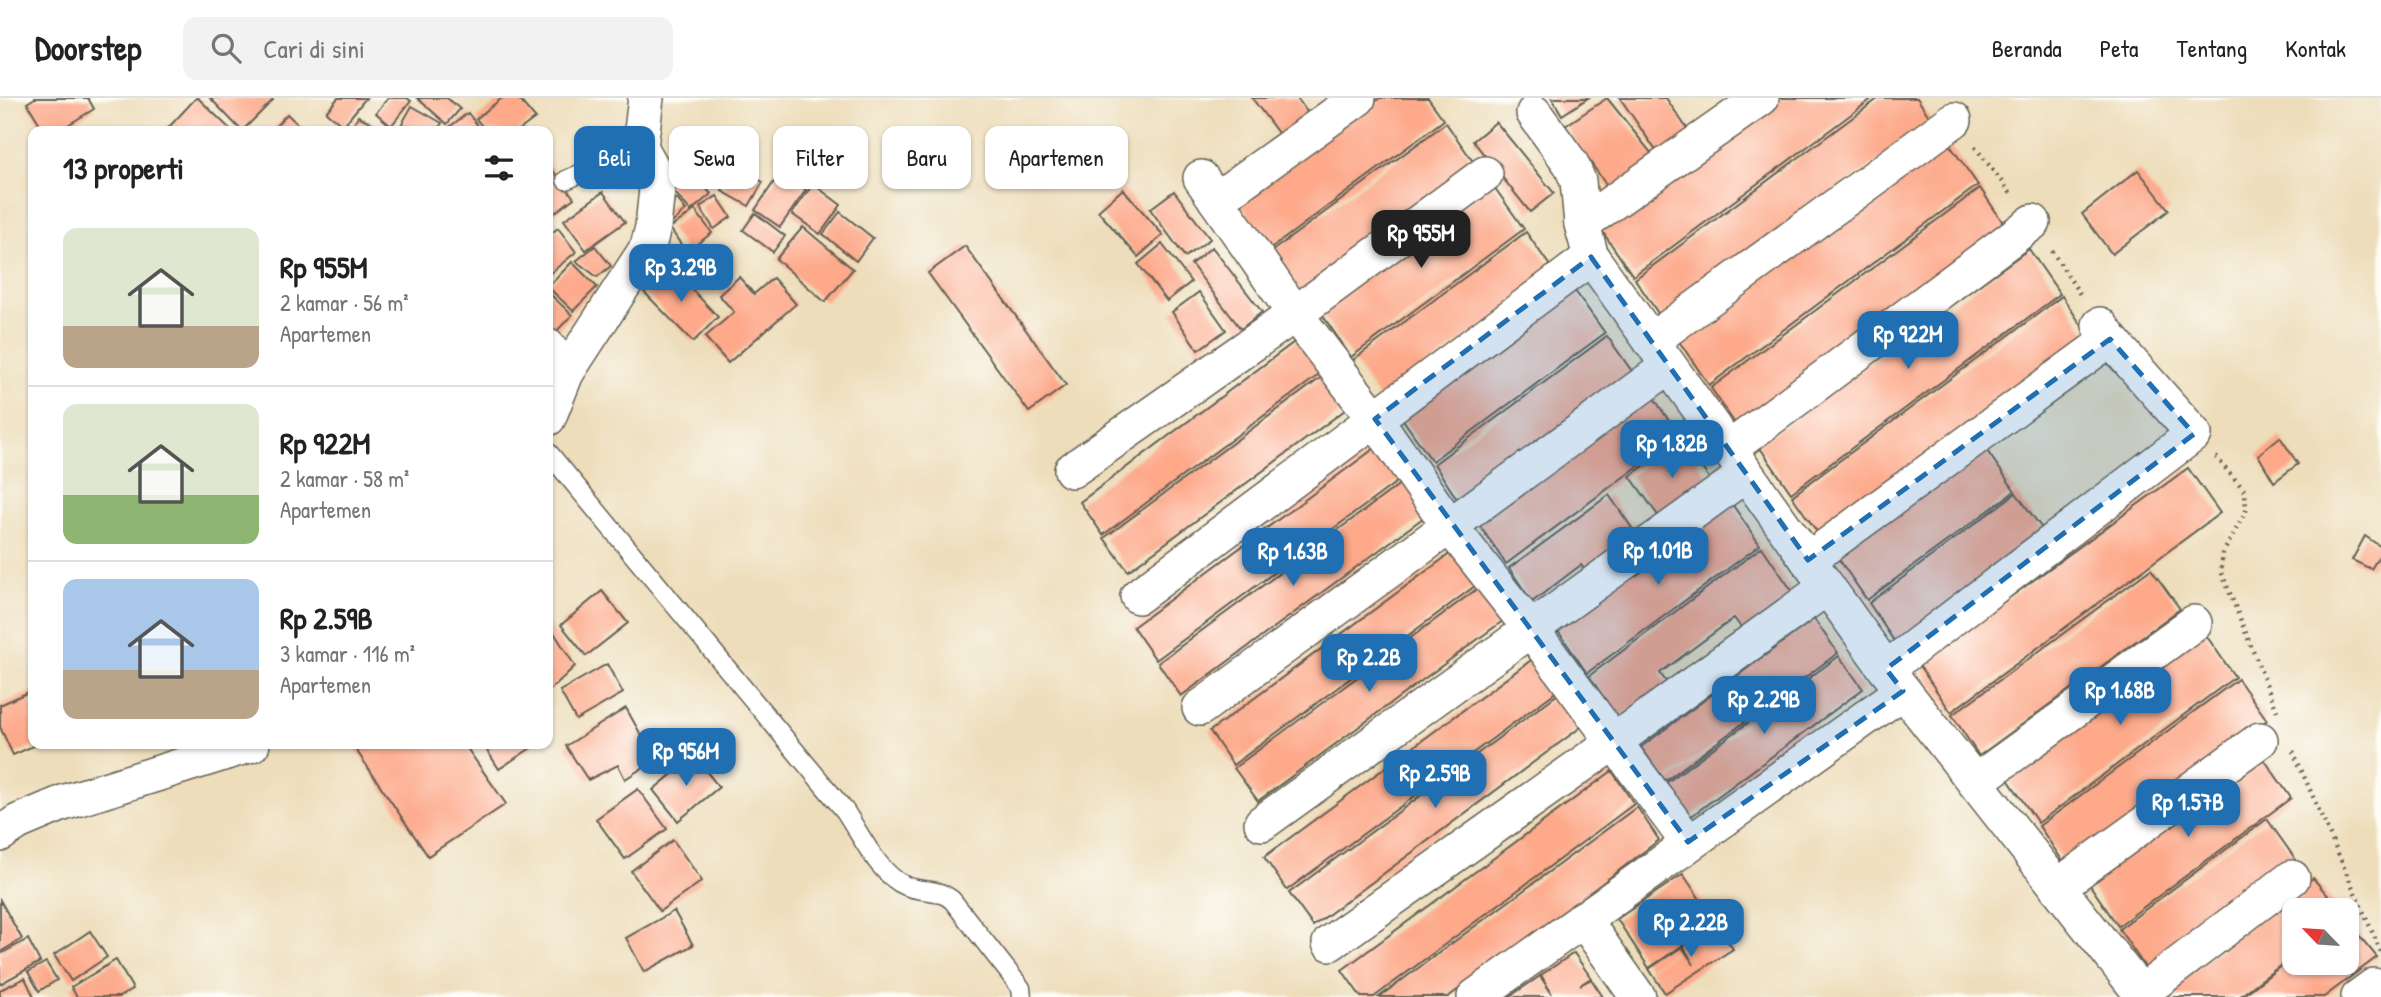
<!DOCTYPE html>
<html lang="id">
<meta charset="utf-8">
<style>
body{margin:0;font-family:"Patrick Hand",sans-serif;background:#f2f2f2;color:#222;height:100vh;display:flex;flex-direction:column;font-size:26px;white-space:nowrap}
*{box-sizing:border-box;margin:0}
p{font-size:23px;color:#767676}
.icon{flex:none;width:38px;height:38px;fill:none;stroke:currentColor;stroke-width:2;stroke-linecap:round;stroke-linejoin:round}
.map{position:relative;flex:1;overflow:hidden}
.drawer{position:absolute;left:28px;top:28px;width:525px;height:623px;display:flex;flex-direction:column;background:#fff;border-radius:14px;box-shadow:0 2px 5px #0004}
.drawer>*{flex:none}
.guide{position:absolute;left:574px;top:28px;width:665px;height:63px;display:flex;gap:14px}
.needle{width:46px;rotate:295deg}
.controls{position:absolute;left:2282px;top:800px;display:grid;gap:14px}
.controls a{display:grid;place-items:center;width:77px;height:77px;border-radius:14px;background:#fff;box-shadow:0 2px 5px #0004;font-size:35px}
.price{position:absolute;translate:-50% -60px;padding:0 16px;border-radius:14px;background:#1f6fb2;color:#fff;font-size:23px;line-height:46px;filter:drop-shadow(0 2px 4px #0008)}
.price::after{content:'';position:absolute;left:50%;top:42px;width:21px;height:16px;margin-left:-10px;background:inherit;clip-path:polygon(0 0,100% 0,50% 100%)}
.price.selected{background:#222;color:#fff}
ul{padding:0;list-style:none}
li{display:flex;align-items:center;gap:21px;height:175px;padding:0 35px}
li+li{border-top:2px solid #e0e0e0}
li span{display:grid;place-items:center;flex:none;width:196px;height:140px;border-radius:14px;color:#555}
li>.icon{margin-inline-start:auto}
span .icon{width:84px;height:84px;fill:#fffc;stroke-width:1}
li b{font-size:30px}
h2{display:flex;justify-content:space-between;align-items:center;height:84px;padding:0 35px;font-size:30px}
.chip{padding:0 24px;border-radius:14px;background:#fff;box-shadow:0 2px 5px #0004;font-size:24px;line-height:63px}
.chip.selected{background:#1f6fb2;color:#fff}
header{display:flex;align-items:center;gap:42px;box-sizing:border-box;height:98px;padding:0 35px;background:#fff;border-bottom:2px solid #e0e0e0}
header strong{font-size:33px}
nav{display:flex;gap:38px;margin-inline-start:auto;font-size:24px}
.search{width:490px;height:63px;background:#f2f2f2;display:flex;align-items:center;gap:18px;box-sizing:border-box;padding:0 24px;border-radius:14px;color:#767676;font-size:26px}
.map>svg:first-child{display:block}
.building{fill:#fda98a}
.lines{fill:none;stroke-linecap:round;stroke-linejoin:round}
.service-casing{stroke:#656053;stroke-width:21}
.minor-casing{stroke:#656053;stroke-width:38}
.path{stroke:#656053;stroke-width:4.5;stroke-dasharray:2 5;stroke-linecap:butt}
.service{stroke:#fff;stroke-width:18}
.minor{stroke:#fff;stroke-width:35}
.marked{fill:#1f6fb2;fill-opacity:0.2;stroke:#1f6fb2;stroke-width:5;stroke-dasharray:14 9;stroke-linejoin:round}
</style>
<header>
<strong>Doorstep</strong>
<div class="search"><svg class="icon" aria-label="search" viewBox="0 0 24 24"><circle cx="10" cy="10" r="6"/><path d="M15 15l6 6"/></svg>Cari di sini</div>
<nav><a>Beranda</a><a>Peta</a><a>Tentang</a><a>Kontak</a></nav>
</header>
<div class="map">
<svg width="2381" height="899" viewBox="0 0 2381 899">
<rect width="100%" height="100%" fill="#fdfcf7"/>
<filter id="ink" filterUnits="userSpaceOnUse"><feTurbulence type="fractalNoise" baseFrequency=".0143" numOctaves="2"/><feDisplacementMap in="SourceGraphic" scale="14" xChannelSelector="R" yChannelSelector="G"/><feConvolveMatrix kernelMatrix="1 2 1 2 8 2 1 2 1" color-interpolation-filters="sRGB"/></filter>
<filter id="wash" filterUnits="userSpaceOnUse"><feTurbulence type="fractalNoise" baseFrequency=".00686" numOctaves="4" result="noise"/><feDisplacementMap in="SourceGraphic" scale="28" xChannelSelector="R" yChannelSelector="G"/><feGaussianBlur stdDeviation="1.57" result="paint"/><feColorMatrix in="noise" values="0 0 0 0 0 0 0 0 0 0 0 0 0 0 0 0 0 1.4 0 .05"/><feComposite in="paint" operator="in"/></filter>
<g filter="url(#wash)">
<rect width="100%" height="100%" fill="#edddba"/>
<g id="blocks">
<g class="building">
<polygon points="35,0 88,0 94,11 58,33 44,33 27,5"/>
<polygon points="196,0 198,0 232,33 171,33 168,30"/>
<polygon points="210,0 272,0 273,2 242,33"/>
<polygon points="338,0 366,0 343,28 326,14"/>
<polygon points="388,0 407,0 411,3 391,28 376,15"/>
<polygon points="417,0 447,0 460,11 447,26"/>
<polygon points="502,0 518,0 535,20 518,33 486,33 476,21"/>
<polygon points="1252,0 1297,0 1310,18 1281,39"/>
<polygon points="1380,0 1428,0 1444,22 1270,151 1238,102"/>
<polygon points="1552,0 1588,0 1562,17"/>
<polygon points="1607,0 1656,61 1610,92 1565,28"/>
<polygon points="1620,0 1666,0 1692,38 1661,60"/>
<polygon points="1780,0 1873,0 1633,178 1600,130"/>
<polygon points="1879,0 1917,0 1932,23 1662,221 1635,181"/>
<polygon points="412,8 442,25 437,33 407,33 400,29"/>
<polygon points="468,15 482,33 444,33"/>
<polygon points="287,16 305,33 271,33"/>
<polygon points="358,18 388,33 350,33"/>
<polygon points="1496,24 1554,95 1530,114 1473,43"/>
<polygon points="1446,25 1474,65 1299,194 1272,153"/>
<polygon points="1947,43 1978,87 1709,287 1676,239"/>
<polygon points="709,53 732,63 725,79 702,69"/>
<polygon points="548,66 574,100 548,120"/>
<polygon points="735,68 763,84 749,108 722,93"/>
<polygon points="688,69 711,96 691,113 667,86"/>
<polygon points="2138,72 2169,112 2112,156 2082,116"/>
<polygon points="780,75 806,92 780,129 755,112"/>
<polygon points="813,86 841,107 820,136 792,116"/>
<polygon points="1492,86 1524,131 1351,259 1319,212"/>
<polygon points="1980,90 2008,132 1738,330 1711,290"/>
<polygon points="1123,91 1163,137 1138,159 1098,113"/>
<polygon points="1174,93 1210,141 1185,159 1150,111"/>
<polygon points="603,94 625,124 586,152 564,122"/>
<polygon points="717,98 731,119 714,131 700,109"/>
<polygon points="677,101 686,112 672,125 663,114"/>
<polygon points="695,112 712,135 686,154 670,130"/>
<polygon points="840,114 873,140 856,163 823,136"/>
<polygon points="755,115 785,138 773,154 743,132"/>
<polygon points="803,129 853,171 825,204 776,161"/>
<polygon points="558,130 576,154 548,177 548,138"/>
<polygon points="1526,134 1555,175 1380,303 1353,262"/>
<polygon points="1162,146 1191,184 1167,203 1138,166"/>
<polygon points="595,148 611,168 597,179 576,163"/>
<polygon points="965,148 1066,287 1029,314 928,175"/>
<polygon points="1212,149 1262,214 1241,231 1191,166"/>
<polygon points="2029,151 2060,196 1791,395 1758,347"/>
<polygon points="572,164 597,189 573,213 548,189"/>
<polygon points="670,168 718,219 693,244 644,194"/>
<polygon points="739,179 754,196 773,180 796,206 728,265 705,239 734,214 719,197"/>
<polygon points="1573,190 1605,235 1432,363 1399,316"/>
<polygon points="548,194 572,217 552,238 548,234"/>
<polygon points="1199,194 1226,232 1198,252 1172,214"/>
<polygon points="2062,198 2090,240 1820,438 1792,398"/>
<polygon points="1607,238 1636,279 1461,407 1434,366"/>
<polygon points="1301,239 1324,273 1103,437 1080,404"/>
<polygon points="1326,276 1349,309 1128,473 1104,440"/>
<polygon points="1650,294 1679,338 1506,466 1475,421"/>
<polygon points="2280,339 2298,366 2274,384 2258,357"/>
<polygon points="1681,341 1714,387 1662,423 1630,378"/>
<polygon points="1379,347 1402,380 1156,562 1133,529"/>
<polygon points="1983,347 2015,393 1867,502 1834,454"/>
<polygon points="2188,370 2220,415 1951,614 1918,566"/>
<polygon points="1404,383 1427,417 1181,598 1158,565"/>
<polygon points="2016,395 2046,436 1896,546 1869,505"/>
<polygon points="1609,397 1641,443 1590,479 1581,467 1532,504 1509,470"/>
<polygon points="1730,403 1760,447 1587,575 1556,530"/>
<polygon points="2365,438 2381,449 2381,455 2371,471 2352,462"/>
<polygon points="1762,449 1794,496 1743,532 1734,520 1660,575 1667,585 1618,620 1589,578"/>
<polygon points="1455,452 1479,485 1233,667 1210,633"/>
<polygon points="2151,471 2180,511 1979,658 1952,617"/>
<polygon points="1481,488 1504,522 1258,703 1234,670"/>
<polygon points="602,493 628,525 586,558 561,527"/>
<polygon points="1814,521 1838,555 1665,683 1641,649"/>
<polygon points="548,525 575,568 550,592 548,590"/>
<polygon points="2203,533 2235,579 2038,725 2005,677"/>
<polygon points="1839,558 1863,591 1690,719 1666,685"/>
<polygon points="1534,560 1557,593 1287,792 1264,759"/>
<polygon points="607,566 623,595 576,622 560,593"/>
<polygon points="2238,581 2267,622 2066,768 2039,728"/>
<polygon points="33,592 33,646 38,646 13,657 0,629 0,607"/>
<polygon points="1558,596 1581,629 1313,828 1289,795"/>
<polygon points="626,610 655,662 625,681 618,667 588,682 566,648"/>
<polygon points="352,646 464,646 506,706 428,758"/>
<polygon points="483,646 537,646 499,671"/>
<polygon points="2259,654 2291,700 2118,828 2085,780"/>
<polygon points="694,658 719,689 678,723 653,692"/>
<polygon points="1612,673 1634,706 1374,899 1361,899 1342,872"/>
<polygon points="638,691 667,731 625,761 596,721"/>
<polygon points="1637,709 1659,742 1588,796 1448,899 1379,899"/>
<polygon points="2267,721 2296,762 2147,872 2119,831"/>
<polygon points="673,742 702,783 660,813 631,773"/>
<polygon points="1683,776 1716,825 1649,870 1617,821"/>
<polygon points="2313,780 2340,812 2294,812 2294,857 2239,899 2165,899 2162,895"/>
<polygon points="0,802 22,841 0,854"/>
<polygon points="674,813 693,847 644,874 626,840"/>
<polygon points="2347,823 2377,859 2324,899 2241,899 2294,858 2294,864 2347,864"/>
<polygon points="1716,826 1733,851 1665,895 1649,871 1682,849 1694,867 1683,848"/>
<polygon points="90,833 107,859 71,883 54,857"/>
<polygon points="28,841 40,864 0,886 0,856"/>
<polygon points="1574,855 1591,880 1580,887 1591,881 1603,899 1509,899 1540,878 1552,896 1541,877"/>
<polygon points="116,862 133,891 119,899 77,899 71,889"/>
<polygon points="46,864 57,882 39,893 28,874"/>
<polygon points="25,880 34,899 0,899 0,892"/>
</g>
</g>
</g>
<g filter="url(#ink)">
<use href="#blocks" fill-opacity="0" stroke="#656053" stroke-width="2"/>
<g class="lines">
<defs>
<g id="service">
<polyline points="566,82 640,49"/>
<path d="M548 354 845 713C861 737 879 777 906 788 923 795 936 789 952 802L1021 890 1022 899"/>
</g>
<g id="minor">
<polyline points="1534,15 1571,66 1578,83 1582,126 1591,159 1886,571 2144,899"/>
<polyline points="1201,80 1295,216 1375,321 1449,427 1530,530 1688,744"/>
<polyline points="1216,102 1358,0"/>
<polyline points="1582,126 1761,0"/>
<polyline points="1651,243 1954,22"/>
<polyline points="548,249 566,275"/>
<polyline points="548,320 566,275 648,149 653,129 658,81 640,49 646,0"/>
<polyline points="1729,351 2033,124"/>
<polyline points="1072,372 1295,216 1485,76"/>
<polyline points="1808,462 2110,241"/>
<polyline points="1138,498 1591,159"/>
<polyline points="1886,571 2194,336 2110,241 2100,227"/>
<polyline points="1200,610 1669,268"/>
<polyline points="1975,684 2194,525"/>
<polyline points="1262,725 1746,376"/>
<polyline points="0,736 18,724 63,705 252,646"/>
<polyline points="2057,789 2260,642"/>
<polyline points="1583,821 1638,899"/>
<polyline points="1330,845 1615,643 1827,489"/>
<polyline points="2141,895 2292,780"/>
<polyline points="1475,899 1903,593"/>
<polyline points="2359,899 2374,888"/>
</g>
</defs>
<use href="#service" class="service-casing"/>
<use href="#minor" class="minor-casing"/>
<g class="path">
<polyline points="1975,49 2012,97"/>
<polyline points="2052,153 2081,198"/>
<polyline points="2216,359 2245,393 2246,413 2223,455 2221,473 2277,613"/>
<polyline points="2293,653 2381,854"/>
</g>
<use href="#service" class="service"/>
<use href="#minor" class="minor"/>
</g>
</g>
<path class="marked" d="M1591 159 1808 462 2110 241 2194 336 1886 571 1903 593 1688 744 1375 321Z"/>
</svg>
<div class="controls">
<a><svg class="needle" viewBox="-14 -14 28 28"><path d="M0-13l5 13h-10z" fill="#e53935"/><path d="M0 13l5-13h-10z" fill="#767676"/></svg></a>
</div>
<b class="price selected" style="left:1421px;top:172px">Rp 955M</b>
<b class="price" style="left:681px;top:206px">Rp 3.29B</b>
<b class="price" style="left:1908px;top:273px">Rp 922M</b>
<b class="price" style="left:1672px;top:382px">Rp 1.82B</b>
<b class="price" style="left:1658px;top:489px">Rp 1.01B</b>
<b class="price" style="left:1293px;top:490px">Rp 1.63B</b>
<b class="price" style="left:1369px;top:596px">Rp 2.2B</b>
<b class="price" style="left:2120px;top:629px">Rp 1.68B</b>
<b class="price" style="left:1764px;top:638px">Rp 2.29B</b>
<b class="price" style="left:686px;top:690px">Rp 956M</b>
<b class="price" style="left:1435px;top:712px">Rp 2.59B</b>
<b class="price" style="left:2188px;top:741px">Rp 1.57B</b>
<b class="price" style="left:1691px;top:861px">Rp 2.22B</b>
<div class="guide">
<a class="chip selected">Beli</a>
<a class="chip">Sewa</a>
<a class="chip">Filter</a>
<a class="chip">Baru</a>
<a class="chip">Apartemen</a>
</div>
<section class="drawer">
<h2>13 properti<svg class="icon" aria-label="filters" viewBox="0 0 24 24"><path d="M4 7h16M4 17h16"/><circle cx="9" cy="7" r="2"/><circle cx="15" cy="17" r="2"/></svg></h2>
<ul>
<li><span style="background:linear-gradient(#dfe7d0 70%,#b9a48a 0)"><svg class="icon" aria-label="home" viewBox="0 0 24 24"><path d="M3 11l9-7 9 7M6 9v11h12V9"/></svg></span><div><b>Rp 955M</b><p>2 kamar · 56 m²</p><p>Apartemen</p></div></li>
<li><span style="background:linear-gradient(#dfe7d0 65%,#8fb573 0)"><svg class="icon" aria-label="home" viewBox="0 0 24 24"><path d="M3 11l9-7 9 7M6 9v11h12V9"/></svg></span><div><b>Rp 922M</b><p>2 kamar · 58 m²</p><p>Apartemen</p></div></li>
<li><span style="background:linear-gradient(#a9c7e8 65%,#b9a48a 0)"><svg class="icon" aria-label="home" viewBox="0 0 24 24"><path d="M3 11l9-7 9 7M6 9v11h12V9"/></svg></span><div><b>Rp 2.59B</b><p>3 kamar · 116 m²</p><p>Apartemen</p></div></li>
</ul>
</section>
</div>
